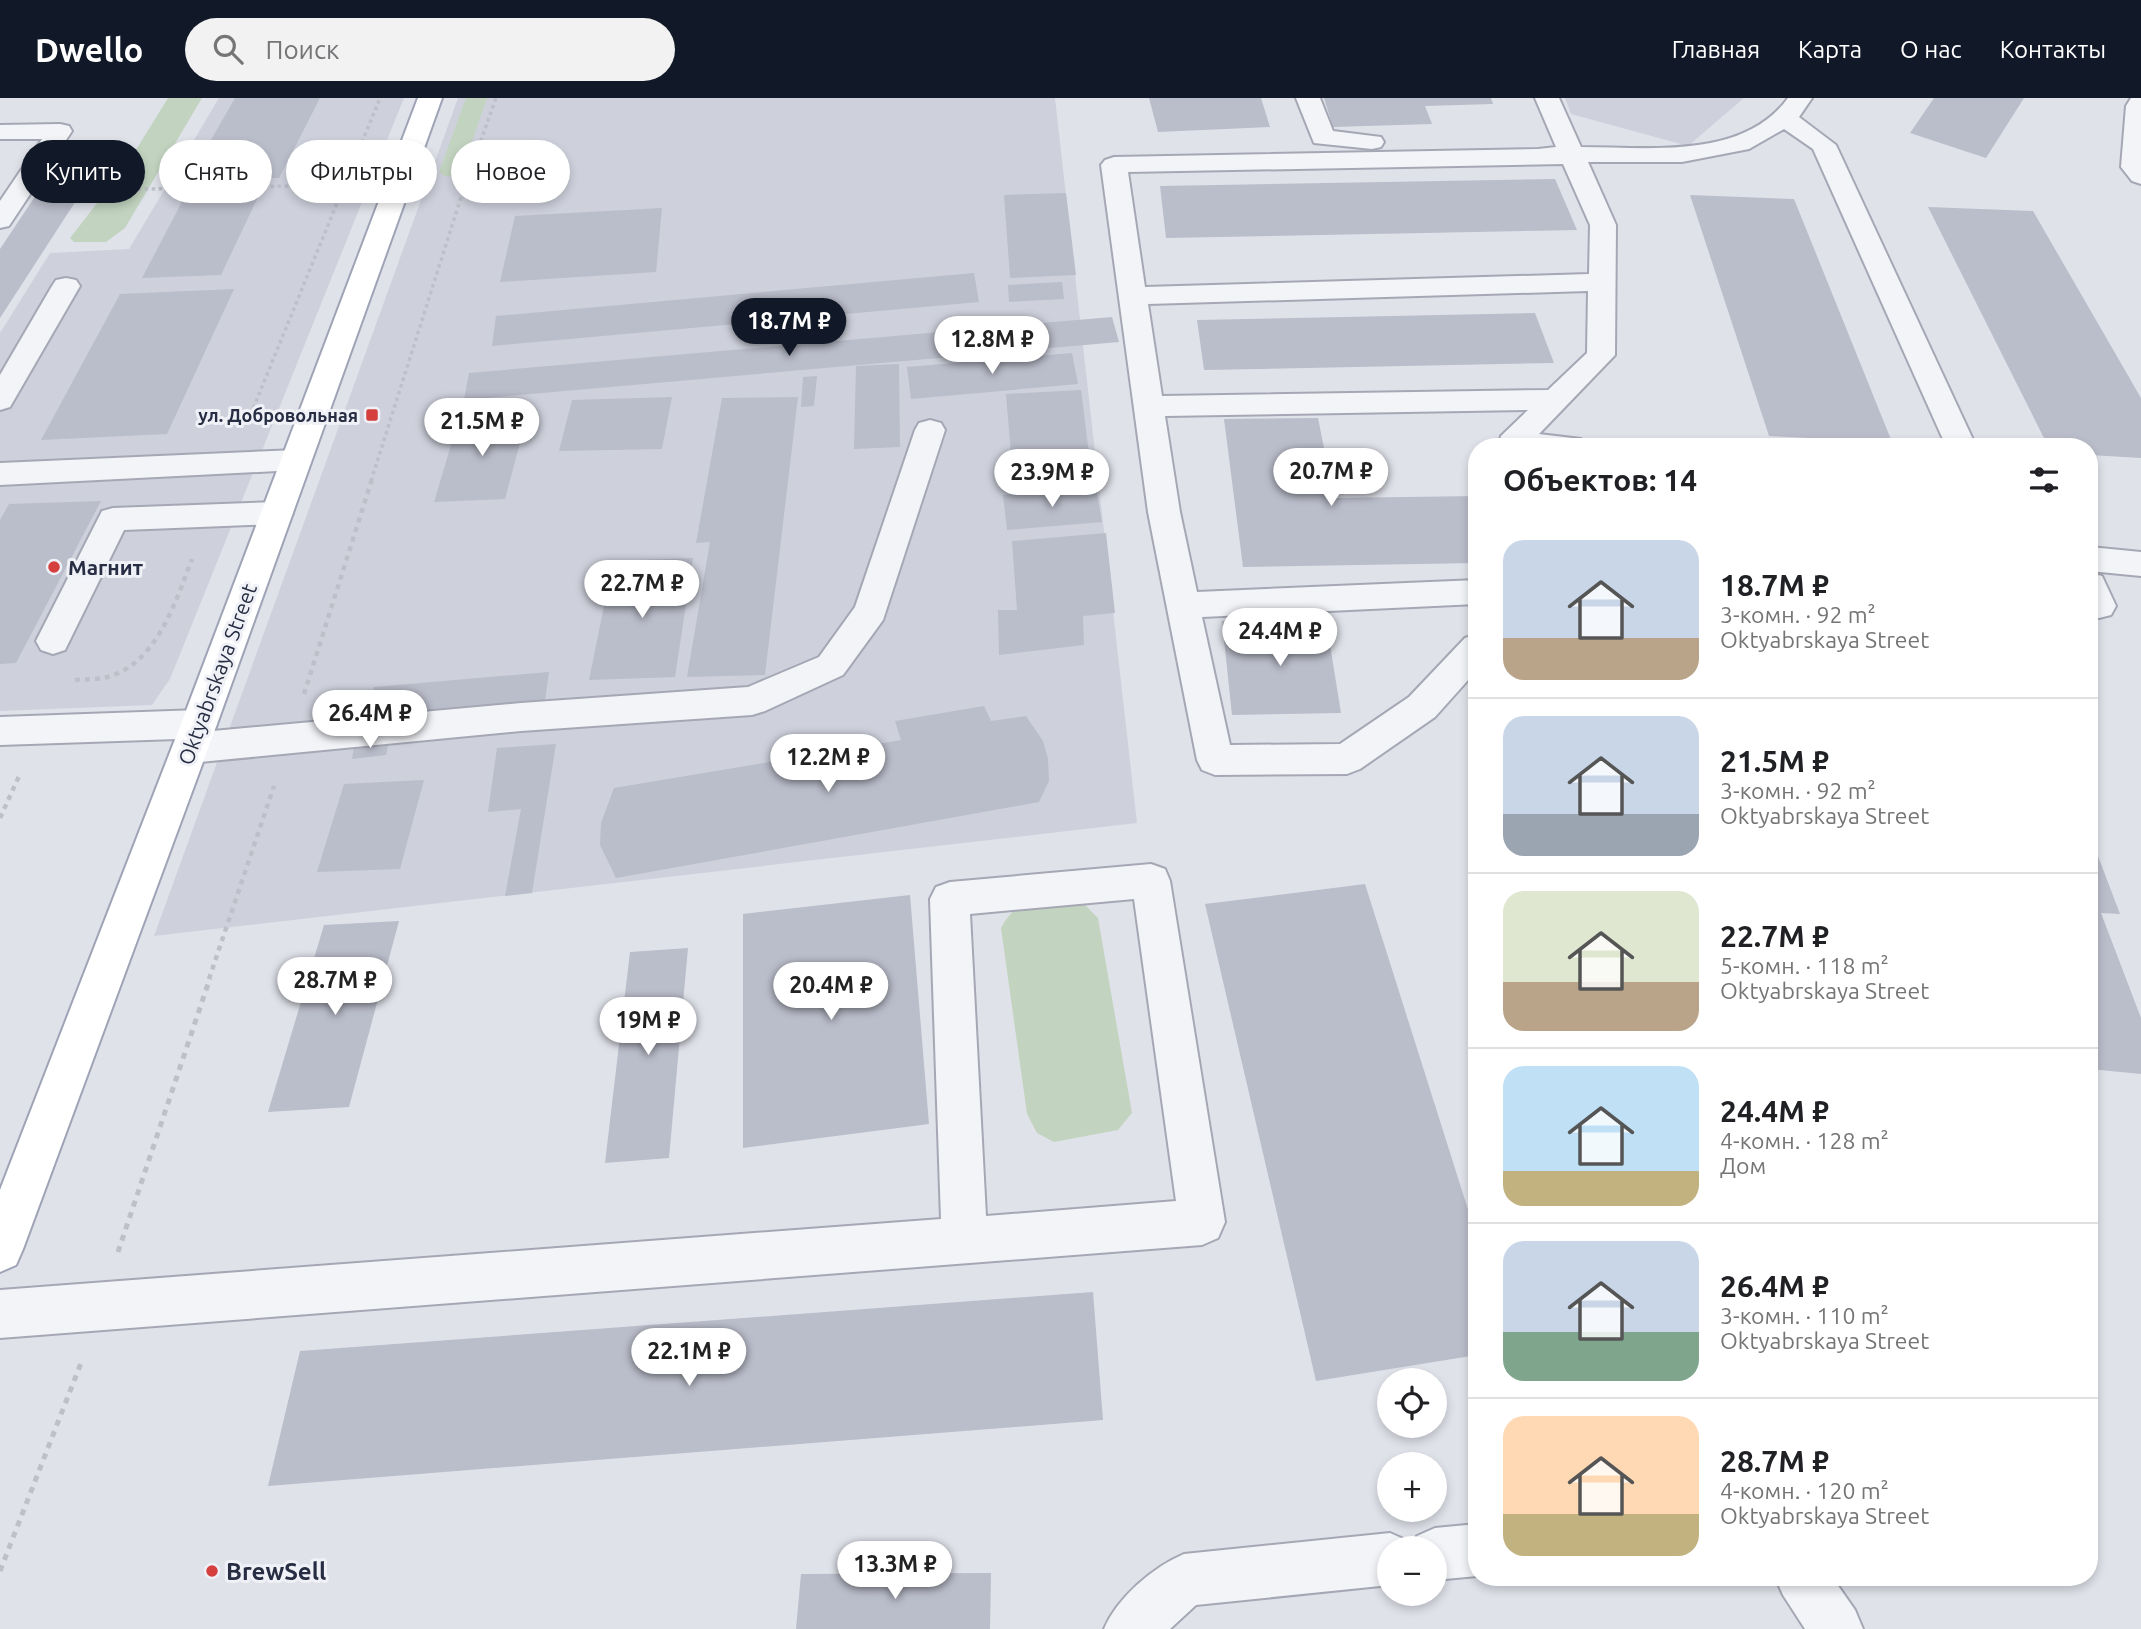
<!DOCTYPE html>
<html lang="ru">
<meta charset="utf-8">
<style>
body{margin:0;font-family:Ubuntu,sans-serif;background:#f2f2f2;color:#202124;height:100vh;display:flex;flex-direction:column;font-size:26px;white-space:nowrap}
*{box-sizing:border-box;margin:0}
p{font-size:23px;color:#757577}
.icon{flex:none;width:38px;height:38px;fill:none;stroke:currentColor;stroke-width:2;stroke-linecap:round;stroke-linejoin:round}
.map{position:relative;flex:1;overflow:hidden}
.details{position:absolute;left:1468px;top:340px;width:630px;height:1148px;display:flex;flex-direction:column;background:#fff;border-radius:28px;box-shadow:0 4px 10px #0003}
.details>*{flex:none}
.guide{position:absolute;left:21px;top:42px;width:665px;height:63px;display:flex;gap:14px}
.controls{position:absolute;left:1377px;top:1270px;display:grid;gap:14px}
.controls a{display:grid;place-items:center;width:70px;height:70px;border-radius:50%;background:#fff;box-shadow:0 4px 10px #0003;font-size:35px}
.price{position:absolute;translate:-50% -60px;padding:0 16px;border-radius:24px;background:#fff;color:#222;font-size:23px;line-height:46px;filter:drop-shadow(0 2px 4px #0008)}
.price::after{content:'';position:absolute;left:50%;top:42px;width:21px;height:16px;margin-left:-10px;background:inherit;clip-path:polygon(0 0,100% 0,50% 100%)}
.price.selected{background:#111827;color:#fff}
ul{padding:0;list-style:none}
li{display:flex;align-items:center;gap:21px;height:175px;padding:0 35px}
li+li{border-top:2px solid #e0e0e0}
li span{display:grid;place-items:center;flex:none;width:196px;height:140px;border-radius:21px;color:#555}
li>.icon{margin-inline-start:auto}
span .icon{width:84px;height:84px;fill:#fffc;stroke-width:1}
li b{font-size:30px}
h2{display:flex;justify-content:space-between;align-items:center;height:84px;padding:0 35px;font-size:30px}
.pill{padding:0 24px;border-radius:32px;background:#fff;box-shadow:0 4px 10px #0003;font-size:24px;line-height:63px}
.pill.selected{background:#111827;color:#fff}
header{display:flex;align-items:center;gap:42px;box-sizing:border-box;height:98px;padding:0 35px;background:#111827;color:#fff}
header strong{font-size:33px}
nav{display:flex;gap:38px;margin-inline-start:auto;font-size:24px}
.search{width:490px;height:63px;background:#f2f2f2;display:flex;align-items:center;gap:18px;box-sizing:border-box;padding:0 24px;border-radius:38px;color:#757577;font-size:26px}
.map>svg:first-child{display:block}
.built{fill:#ced1dc}
.green{fill:#c2d4c0}
.building{fill:#babdca}
.lines{fill:none;stroke-linecap:round;stroke-linejoin:round}
.minor-casing{stroke:#a5a8b4;stroke-width:4}
.major-casing{stroke:#9ea4b6;stroke-width:4}
.path-far2{stroke:#bec0c9;stroke-width:3.5;stroke-dasharray:3.5 3.5;stroke-linecap:butt}
.path-far1{stroke:#bec0c9;stroke-width:4.5;stroke-dasharray:5 5;stroke-linecap:butt}
.path{stroke:#bec0c9;stroke-width:5;stroke-dasharray:6 6;stroke-linecap:butt}
.minor{fill:#f3f4f8;fill-rule:evenodd}
.major{fill:#fff;fill-rule:evenodd}
.poi-dot{fill:#d53f3e;stroke:#eff1f7;stroke-width:2.5}
.labels{text-anchor:middle;dominant-baseline:central;stroke-width:6;stroke-linejoin:round;paint-order:stroke}
.far-poi-label{font-size:18px;font-weight:bold;fill:#272d42;stroke:#eff1f7;text-anchor:end}
.poi-label{font-size:21px;font-weight:bold;fill:#272d42;stroke:#eff1f7;text-anchor:start}
.street-label{font-size:21px;fill:#272d42;stroke:#eff1f7}
.near-poi-label{font-size:24px;font-weight:bold;fill:#272d42;stroke:#eff1f7;text-anchor:start}
</style>
<header>
<strong>Dwello</strong>
<div class="search"><svg class="icon" aria-label="search" viewBox="0 0 24 24"><circle cx="10" cy="10" r="6"/><path d="M15 15l6 6"/></svg>Поиск</div>
<nav><a>Главная</a><a>Карта</a><a>О нас</a><a>Контакты</a></nav>
</header>
<div class="map">
<svg width="2141" height="1531" viewBox="0 0 2141 1531">
<rect width="100%" height="100%" fill="#e0e2ea"/>
<g class="built">
<polygon points="219,0 404,0 170,581 152,607 0,613 0,235 50,155 129,151"/>
<polygon points="458,0 1055,0 1137,725 154,838"/>
<polygon points="1565,0 1744,0 1688,48 1571,16"/>
</g>
<g class="green">
<polygon points="168,0 202,0 125,130 106,144 74,144 70,140 126,68"/>
<polygon points="466,0 487,0 460,79 444,78 439,74"/>
<path d="M1062 799 1084 806 1098 820 1132 1015 1118 1032 1054 1044 1037 1035 1027 1016 1001 830C1016 802 1034 800 1062 799Z"/>
</g>
<g class="building">
<polygon points="235,0 320,0 279,80 188,82"/>
<polygon points="1149,0 1261,0 1270,29 1158,34"/>
<polygon points="1324,0 1491,0 1493,6 1425,8 1432,26 1333,29"/>
<polygon points="1934,0 2024,0 1986,60 1910,35"/>
<polygon points="92,78 0,220 0,151 48,79"/>
<polygon points="1555,81 1577,132 1166,140 1160,88"/>
<polygon points="1066,95 1076,177 1010,180 1004,97"/>
<polygon points="259,97 221,177 142,180 184,100"/>
<polygon points="1690,97 1794,101 1892,344 1769,338"/>
<polygon points="1928,109 2033,113 2141,300 2141,360 2090,357 2090,348 2048,348"/>
<polygon points="662,110 656,174 500,184 515,118"/>
<polygon points="974,175 979,204 492,248 496,218"/>
<polygon points="1062,184 1064,201 1009,204 1008,187"/>
<polygon points="234,191 167,336 41,342 120,196"/>
<polygon points="1535,215 1554,265 1204,272 1197,222"/>
<polygon points="1112,219 1119,244 464,302 469,275"/>
<polygon points="1072,255 1078,286 911,301 907,269"/>
<polygon points="899,266 900,349 854,351 856,268"/>
<polygon points="817,278 814,308 801,309 803,279"/>
<polygon points="1081,292 1093,388 1014,393 1006,296"/>
<polygon points="672,299 662,351 559,353 572,302"/>
<polygon points="798,299 765,577 687,579 710,444 696,445 722,300"/>
<polygon points="528,315 505,401 434,404 460,317"/>
<polygon points="1318,320 1334,400 1477,398 1477,465 1243,469 1224,321"/>
<polygon points="1096,390 1102,424 1007,432 1003,397"/>
<polygon points="101,403 16,565 0,566 0,422 9,406"/>
<polygon points="1106,435 1115,515 1083,518 1084,547 999,557 998,512 1017,512 1012,443"/>
<polygon points="693,460 675,579 589,582 613,463"/>
<polygon points="1326,522 1341,615 1232,617 1222,523"/>
<polygon points="549,574 545,603 368,619 374,589"/>
<polygon points="984,608 991,623 1026,618 1043,643 1048,661 1049,683 1039,704 616,780 600,747 601,725 614,690 901,642 895,623"/>
<polygon points="389,643 386,657 352,661 354,647"/>
<polygon points="556,646 532,795 505,798 521,711 488,714 497,650"/>
<polygon points="424,682 400,771 317,774 344,686"/>
<polygon points="2090,737 2120,816 2101,815 2141,920 2141,976 2090,971"/>
<polygon points="1365,786 1477,1140 1477,1257 1316,1283 1205,806"/>
<polygon points="910,797 929,1026 743,1050 743,816"/>
<polygon points="399,823 349,1009 268,1014 324,827"/>
<polygon points="688,850 669,1060 605,1065 630,854"/>
<polygon points="1093,1194 1103,1322 268,1388 300,1253"/>
<polygon points="991,1475 990,1531 796,1531 801,1476"/>
</g>
<g class="lines">
<defs>
<g id="minor">
<polygon points="1296,0 1320,0 1333,33 1381,39 1384,44 1381,49 1372,51 1314,45"/>
<path d="M1535 0H1559L1581 49C1648 49 1743 62 1788 0H1812L1799 19 1836 47 1976 348H1946L1813 51 1784 31 1749 51 1682 64H1588L1616 127 1615 257 1539 336 1581 341 1585 348H1498L1501 338 1528 312 1165 318 1180 414 1197 494 1477 482V506L1202 519 1230 647 1340 646 1409 599 1465 540 1477 536V572L1435 619 1360 671 1347 676 1215 677 1202 672 1197 662 1148 414 1101 67 1105 62 1114 59 1538 51 1556 49ZM1563 66 1590 127 1589 176 1145 189 1128 74ZM1588 193 1587 255 1548 292 1162 298 1148 206Z"/>
<polygon points="2131,0 2141,0 2141,86 2132,83 2121,69 2126,8"/>
<polygon points="60,26 69,28 72,33 9,128 0,130 0,103 42,41 0,41 0,27"/>
<polygon points="66,180 76,182 80,188 10,309 0,312 0,277 52,188 56,182"/>
<polygon points="930,322 941,325 945,332 883,522 843,577 765,613 752,617 521,633 190,665 177,660 172,650 177,641 0,647 0,619 199,612 212,616 217,626 213,633 521,605 748,589 819,559 855,509 915,332 919,325"/>
<polygon points="296,352 307,355 311,362 307,369 296,372 0,387 0,365"/>
<polygon points="277,404 288,407 293,415 288,423 277,426 124,432 65,552 53,556 41,552 36,543 102,413 113,410"/>
<polygon points="2090,449 2141,454 2141,478 2090,473"/>
<polygon points="2090,475 2102,478 2116,508 2111,517 2099,520 2090,519"/>
<path d="M1151 766 1165 771 1170 783 1225 1124 1218 1140 1202 1147 0 1240V1192L941 1121 930 801 936 789 950 784ZM1134 801 1176 1103 986 1118 970 816Z"/>
<path d="M1477 1426V1478L1435 1482V1451H1390V1487L1196 1507 1170 1531H1104C1117 1500 1153 1469 1184 1456L1390 1435 1408 1443 1411 1450 1417 1438 1435 1430Z"/>
<polygon points="1775,1479 1832,1479 1855,1512 1863,1531 1805,1531 1783,1497"/>
</g>
<polygon id="major" points="418,0 442,0 217,626 23,1151 16,1167 0,1174 0,1092 181,626"/>
</defs>
<use href="#minor" class="minor-casing"/>
<use href="#major" class="major-casing"/>
<g class="path-far2">
<polyline points="83,71 108,74 99,92 343,87"/>
<polyline points="248,323 380,0"/>
<polyline points="371,383 463,93 496,0"/>
</g>
<g class="path-far1">
<path d="M75 582C84 581 94 582 103 580 156 569 175 505 192 461"/>
<polyline points="304,596 372,381"/>
<polyline points="0,720 20,676"/>
<polyline points="209,881 274,688"/>
</g>
<g class="path">
<polyline points="118,1154 210,880"/>
<polyline points="0,1473 81,1265"/>
</g>
<use href="#minor" class="minor"/>
<use href="#major" class="major"/>
</g>
<g class="poi-dot">
<rect x="365" y="310" width="14" height="14" rx="3.5"/>
<circle cx="54" cy="469" r="7"/>
<circle cx="212" cy="1473" r="7"/>
</g>
<g class="labels">
<g class="far-poi-label">
<text x="358" y="317">ул. Добровольная</text>
</g>
<g class="poi-label">
<text x="68" y="469">Магнит</text>
</g>
<g class="street-label">
<text transform="translate(217 576) rotate(-70)">Oktyabrskaya Street</text>
</g>
<g class="near-poi-label">
<text x="226" y="1473">BrewSell</text>
</g>
</g>
</svg>
<div class="controls">
<a><svg class="icon" aria-label="locate" viewBox="0 0 24 24"><circle cx="12" cy="12" r="6"/><path d="M12 2v4M12 18v4M2 12h4M18 12h4"/></svg></a>
<a>+</a>
<a>−</a>
</div>
<b class="price selected" style="left:789px;top:260px">18.7M ₽</b>
<b class="price" style="left:992px;top:278px">12.8M ₽</b>
<b class="price" style="left:482px;top:360px">21.5M ₽</b>
<b class="price" style="left:1331px;top:410px">20.7M ₽</b>
<b class="price" style="left:1052px;top:411px">23.9M ₽</b>
<b class="price" style="left:642px;top:522px">22.7M ₽</b>
<b class="price" style="left:1280px;top:570px">24.4M ₽</b>
<b class="price" style="left:370px;top:652px">26.4M ₽</b>
<b class="price" style="left:828px;top:696px">12.2M ₽</b>
<b class="price" style="left:335px;top:919px">28.7M ₽</b>
<b class="price" style="left:831px;top:924px">20.4M ₽</b>
<b class="price" style="left:648px;top:959px">19M ₽</b>
<b class="price" style="left:689px;top:1290px">22.1M ₽</b>
<b class="price" style="left:895px;top:1503px">13.3M ₽</b>
<div class="guide">
<a class="pill selected">Купить</a>
<a class="pill">Снять</a>
<a class="pill">Фильтры</a>
<a class="pill">Новое</a>
</div>
<section class="details">
<h2>Объектов: 14<svg class="icon" aria-label="filters" viewBox="0 0 24 24"><path d="M4 7h16M4 17h16"/><circle cx="9" cy="7" r="2"/><circle cx="15" cy="17" r="2"/></svg></h2>
<ul>
<li><span style="background:linear-gradient(#c9d6e8 70%,#b9a48a 0)"><svg class="icon" aria-label="home" viewBox="0 0 24 24"><path d="M3 11l9-7 9 7M6 9v11h12V9"/></svg></span><div><b>18.7M ₽</b><p>3-комн. · 92 m²</p><p>Oktyabrskaya Street</p></div></li>
<li><span style="background:linear-gradient(#c9d6e8 70%,#9aa5b1 0)"><svg class="icon" aria-label="home" viewBox="0 0 24 24"><path d="M3 11l9-7 9 7M6 9v11h12V9"/></svg></span><div><b>21.5M ₽</b><p>3-комн. · 92 m²</p><p>Oktyabrskaya Street</p></div></li>
<li><span style="background:linear-gradient(#dfe7d0 65%,#b9a48a 0)"><svg class="icon" aria-label="home" viewBox="0 0 24 24"><path d="M3 11l9-7 9 7M6 9v11h12V9"/></svg></span><div><b>22.7M ₽</b><p>5-комн. · 118 m²</p><p>Oktyabrskaya Street</p></div></li>
<li><span style="background:linear-gradient(#bfe0f5 75%,#c2b280 0)"><svg class="icon" aria-label="home" viewBox="0 0 24 24"><path d="M3 11l9-7 9 7M6 9v11h12V9"/></svg></span><div><b>24.4M ₽</b><p>4-комн. · 128 m²</p><p>Дом</p></div></li>
<li><span style="background:linear-gradient(#c9d6e8 65%,#7fa58c 0)"><svg class="icon" aria-label="home" viewBox="0 0 24 24"><path d="M3 11l9-7 9 7M6 9v11h12V9"/></svg></span><div><b>26.4M ₽</b><p>3-комн. · 110 m²</p><p>Oktyabrskaya Street</p></div></li>
<li><span style="background:linear-gradient(#ffd9b3 70%,#c2b280 0)"><svg class="icon" aria-label="home" viewBox="0 0 24 24"><path d="M3 11l9-7 9 7M6 9v11h12V9"/></svg></span><div><b>28.7M ₽</b><p>4-комн. · 120 m²</p><p>Oktyabrskaya Street</p></div></li>
</ul>
</section>
</div>
